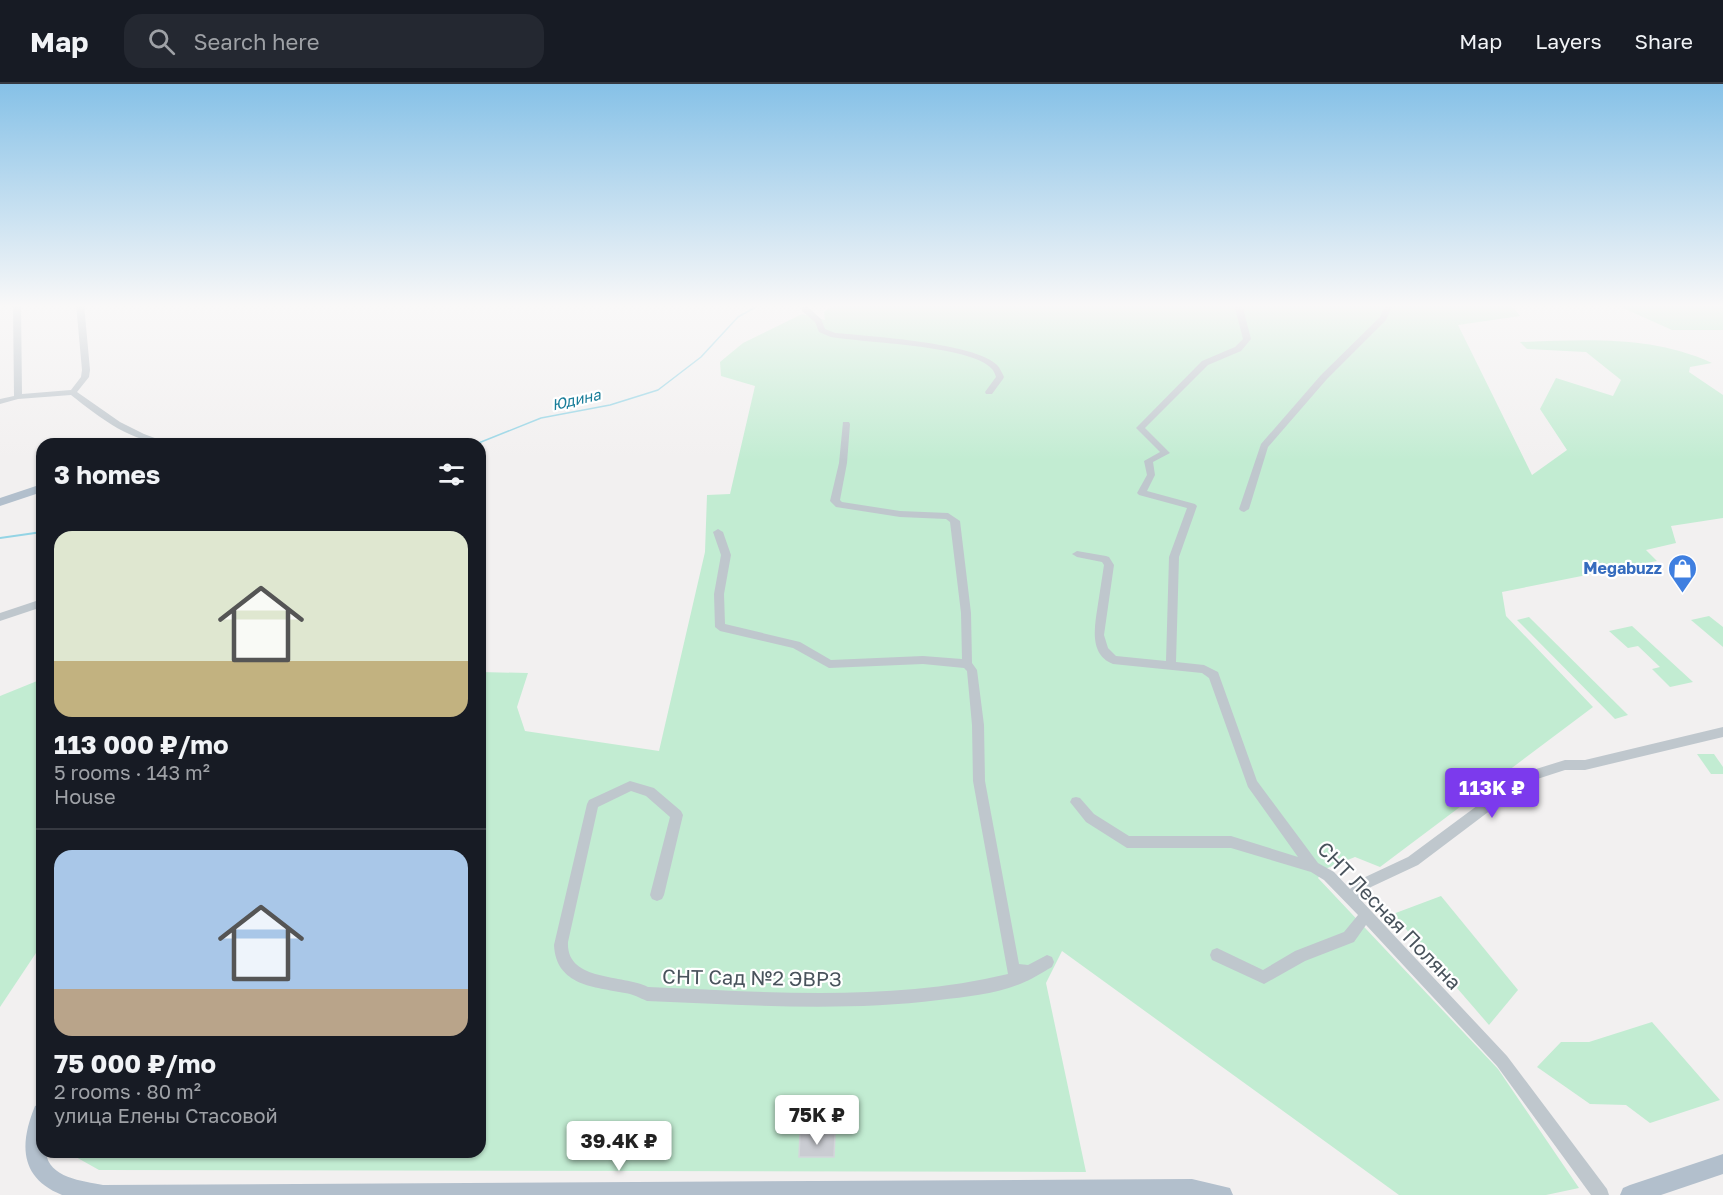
<!DOCTYPE html>
<meta charset="utf-8">
<style>
body{margin:0;font-family:"Golos Text",sans-serif;background:#242831;color:#f1f3f6;height:100vh;display:flex;flex-direction:column;font-size:22px;white-space:nowrap}
*{box-sizing:border-box;margin:0}
p{font-size:20px;color:#9ea1a6}
.icon{flex:none;width:33px;height:33px;fill:none;stroke:currentColor;stroke-width:2;stroke-linecap:round;stroke-linejoin:round}
.map{position:relative;flex:1;overflow:hidden}
.drawer{position:absolute;left:36px;top:354px;width:450px;height:720px;display:flex;flex-direction:column;background:#171b24;border-radius:18px;box-shadow:0 2px 4px #0004}
.drawer>*{flex:none}
.price{position:absolute;translate:-50% -51px;padding:0 14px;border-radius:6px;background:#fff;color:#222;font-size:20px;line-height:39px;filter:drop-shadow(0 2px 3px #0008)}
.price::after{content:'';position:absolute;left:50%;top:36px;width:18px;height:14px;margin-left:-9px;background:inherit;clip-path:polygon(0 0,100% 0,50% 100%)}
.price.selected{background:#7c3aed;color:#fff}
ul{padding:0;list-style:none}
li{display:grid;align-content:center;gap:12px;height:318px;padding:0 18px}
li+li{border-top:2px solid #363941}
li span{display:grid;place-items:center;height:186px;border-radius:18px;color:#555}
li>.icon{margin-inline-start:auto}
span .icon{width:108px;height:108px;fill:#fffc;stroke-width:1}
li b{font-size:26px}
h2{display:flex;justify-content:space-between;align-items:center;height:72px;padding:0 18px;font-size:26px}
header{display:flex;align-items:center;gap:36px;box-sizing:border-box;height:84px;padding:0 30px;background:#171b24;border-bottom:2px solid #363941}
header strong{font-size:28px}
nav{display:flex;gap:33px;margin-inline-start:auto;font-size:21px}
.search{width:420px;height:54px;background:#242831;display:flex;align-items:center;gap:15px;box-sizing:border-box;padding:0 21px;border-radius:18px;color:#9ea1a6;font-size:22px}
.map>svg:first-child{display:block}
.green{fill:#c2ecd2}
.lines{fill:none;stroke-linecap:round;stroke-linejoin:round}
.stream-far1{stroke:#93d4e5;stroke-width:1.5}
.stream{stroke:#93d4e5;stroke-width:2}
.building{fill:#caccd2;stroke:#d4d6db;stroke-width:1.5}
.minor{fill:#bfc7cd;fill-rule:evenodd}
.major{fill:#b2bfcc;fill-rule:evenodd}
.labels{text-anchor:middle;dominant-baseline:central;stroke-width:4.5;stroke-linejoin:round;paint-order:stroke}
.far-water-label{font-size:15px;font-style:italic;fill:#187d99;stroke:#fff}
.shop-label{font-size:16px;font-weight:bold;fill:#366cbe;stroke:#fff;text-anchor:end}
.near-street-label{font-size:20px;fill:#49535c;stroke:#fff}
</style>
<header>
<strong>Map</strong>
<div class="search"><svg class="icon" aria-label="search" viewBox="0 0 24 24"><circle cx="10" cy="10" r="6"/><path d="M15 15l6 6"/></svg>Search here</div>
<nav><a>Map</a><a>Layers</a><a>Share</a></nav>
</header>
<div class="map">
<svg width="1723" height="1111" viewBox="0 0 1723 1111">
<rect width="100%" height="100%" fill="#f2f0f0"/>
<g class="green">
<path d="M836 220H1511L1520 232 1458 241 1532 391 1567 366 1540 325 1556 294 1613 312 1621 296 1586 268 1527 265 1520 258C1586 256 1651 251 1712 279L1690 283 1689 288 1723 311V434L1671 442 1676 459 1646 466 1657 477 1502 508 1506 532 1593 623 1380 783 1355 773 1325 785 1318 794 1498 985 1579 1104 1546 1111H1399L1062 867 1046 899 1086 1088 99 1086 67 1068H480V588L528 589 517 623 525 647 659 667 705 468 707 411 730 410 755 302 721 292 720 278 743 259 802 230 825 236 824 228Z"/>
<polygon points="1614,220 1723,220 1723,246 1672,246"/>
<polygon points="1709,532 1723,543 1723,563 1691,536"/>
<polygon points="1529,533 1628,631 1615,635 1517,536"/>
<polygon points="1632,542 1693,598 1670,603 1652,585 1660,583 1638,562 1628,564 1609,547"/>
<polygon points="42,595 42,860 0,923 0,612"/>
<polygon points="1697,670 1714,670 1723,683 1723,690 1711,690"/>
<polygon points="1441,812 1518,906 1489,941 1393,830"/>
<polygon points="1652,938 1720,1016 1650,1039 1626,1021 1590,1020 1537,983 1561,958 1589,958"/>
</g>
<g class="lines">
<polyline class="stream-far1" points="476,360 541,334 610,321 658,306 701,273 738,233 761,220"/>
<polyline class="stream" points="0,454 42,448"/>
</g>
<polygon class="building" points="800,1050 835,1050 834,1073 799,1073"/>
<g class="lines">
<g class="minor">
<path d="M13 220H21L22 310 71 306 81 293 82 286 76 220H84L90 286 89 293 77 308 120 338 144 350 171 360C133 360 100 334 71 311L18 315 0 320V315L14 312Z"/>
<path d="M1234 220H1242L1251 255 1241 267 1208 281 1145 344 1170 369 1153 378 1155 391 1147 407 1195 420 1197 422 1179 473 1176 578 1204 581 1218 588 1257 697 1318 779 1334 788 1350 805 1361 795 1408 773 1520 690 1565 676H1585L1723 643V653L1585 686H1565L1528 698 1418 781 1371 803 1359 814 1507 972 1607 1105 1609 1111H1591L1497 982 1366 841 1354 858 1305 877 1264 900 1212 876 1210 871 1212 866 1217 864 1263 886 1295 867 1344 848 1358 831 1324 796 1311 788 1231 764H1127L1086 738 1070 718 1072 714 1076 713 1080 714 1094 730 1129 752H1231L1298 773 1248 703 1209 594 1202 589 1113 580C1088 570 1095 541 1098 520 1100 507 1102 494 1104 481L1102 478 1077 473 1072 470 1077 467 1106 472 1109 473 1114 481 1104 551 1108 564 1116 572 1166 577 1169 473 1187 424 1139 411 1137 409 1147 391 1144 377 1160 368 1136 344 1202 277 1235 263 1243 255Z"/>
<polygon points="1385,220 1393,220 1386,236 1327,295 1268,363 1249,425 1244,428 1241,427 1239,425 1261,360 1321,291 1380,233"/>
<path d="M802 223H808L821 235 825 245 835 249C869 252 976 259 997 281 1000 284 1002 289 1004 293L1003 295 992 310H986L985 308 996 293C995 290 994 287 992 285 972 261 864 259 831 253L819 248 815 238 802 227Z"/>
<path d="M843 338H849L850 340 847 379 840 416 842 418 900 427 948 429 960 437 971 529 972 579 977 586 984 641 985 697 1019 880 1028 881 1047 871 1052 873 1054 878 1052 883C1041 889 1031 896 1020 900 995 910 966 913 939 916 843 928 744 921 647 917 640 914 633 910 625 909 595 903 556 902 554 861L587 720 589 716 630 697 654 704 681 727 683 731 664 811 662 815 657 817 652 815 650 811 670 733 646 712 631 707 598 723 568 858C566 898 622 890 648 903 767 908 891 918 1008 890L973 697 972 641 967 587 964 584 923 580 829 584 793 564 720 547 715 543 714 510 721 471 713 448 718 445 723 448 731 471 724 510 725 540 800 558 831 576 923 572 962 575 961 529 950 438 946 435 900 433 836 423 830 417 839 379Z"/>
<polygon points="42,515 42,523 0,537 0,529"/>
</g>
<g class="major">
<polygon points="182,357 205,357 210,360 177,360"/>
<polygon points="42,400 42,408 0,422 0,414"/>
<path d="M42 1019V1068H46C48 1094 83 1097 103 1101L1192 1095 1230 1104 1233 1111H62C20 1094 19 1061 35 1022Z"/>
<polygon points="1723,1070 1723,1090 1661,1111 1620,1111 1623,1104 1630,1101"/>
</g>
</g>
<linearGradient id="sky" x2="0" y2="1"><stop stop-color="#86c1e7"/><stop offset="0.59" stop-color="#f9f8f8"/><stop offset="1" stop-color="#f9f8f8" stop-opacity="0"/></linearGradient>
<rect width="1723" height="376" fill="url(#sky)"/>
<defs>
<symbol id="shop-pin" viewBox="-11 -11 22 30"><path d="M0 17L-7.5 6A9.5 9.5 0 1 1 7.5 6Z" fill="#3f7fe0" stroke="#fff"/><path d="M-5-2.5h2.3a2.7 3.5 0 0 1 5.4 0H5L5.5 6h-11ZM-1.5-2.5h3a1.5 2.3 0 0 0-3 0Z" fill="#fff"/></symbol>
</defs>
<g fill-rule="evenodd">
<use href="#shop-pin" x="1666" y="468" width="33" height="45"/>
</g>
<g class="labels">
<g class="far-water-label">
<text transform="translate(576 315) rotate(-13)">Юдина</text>
</g>
<g class="shop-label">
<text x="1662" y="484">Megabuzz</text>
</g>
<g class="near-street-label">
<text transform="translate(1390 831) rotate(46)">СНТ Лесная Поляна</text>
<text transform="translate(752 893) rotate(1)">СНТ Сад №2 ЭВРЗ</text>
</g>
</g>
</svg>
<b class="price selected" style="left:1492px;top:735px">113K ₽</b>
<b class="price" style="left:817px;top:1062px">75K ₽</b>
<b class="price" style="left:619px;top:1088px">39.4K ₽</b>
<section class="drawer">
<h2>3 homes<svg class="icon" aria-label="filters" viewBox="0 0 24 24"><path d="M4 7h16M4 17h16"/><circle cx="9" cy="7" r="2"/><circle cx="15" cy="17" r="2"/></svg></h2>
<ul>
<li><span style="background:linear-gradient(#dfe7d0 70%,#c2b280 0)"><svg class="icon" aria-label="home" viewBox="0 0 24 24"><path d="M3 11l9-7 9 7M6 9v11h12V9"/></svg></span><div><b>113 000 ₽/mo</b><p>5 rooms · 143 m²</p><p>House</p></div></li>
<li><span style="background:linear-gradient(#a9c7e8 75%,#b9a48a 0)"><svg class="icon" aria-label="home" viewBox="0 0 24 24"><path d="M3 11l9-7 9 7M6 9v11h12V9"/></svg></span><div><b>75 000 ₽/mo</b><p>2 rooms · 80 m²</p><p>улица Елены Стасовой</p></div></li>
</ul>
</section>
</div>
